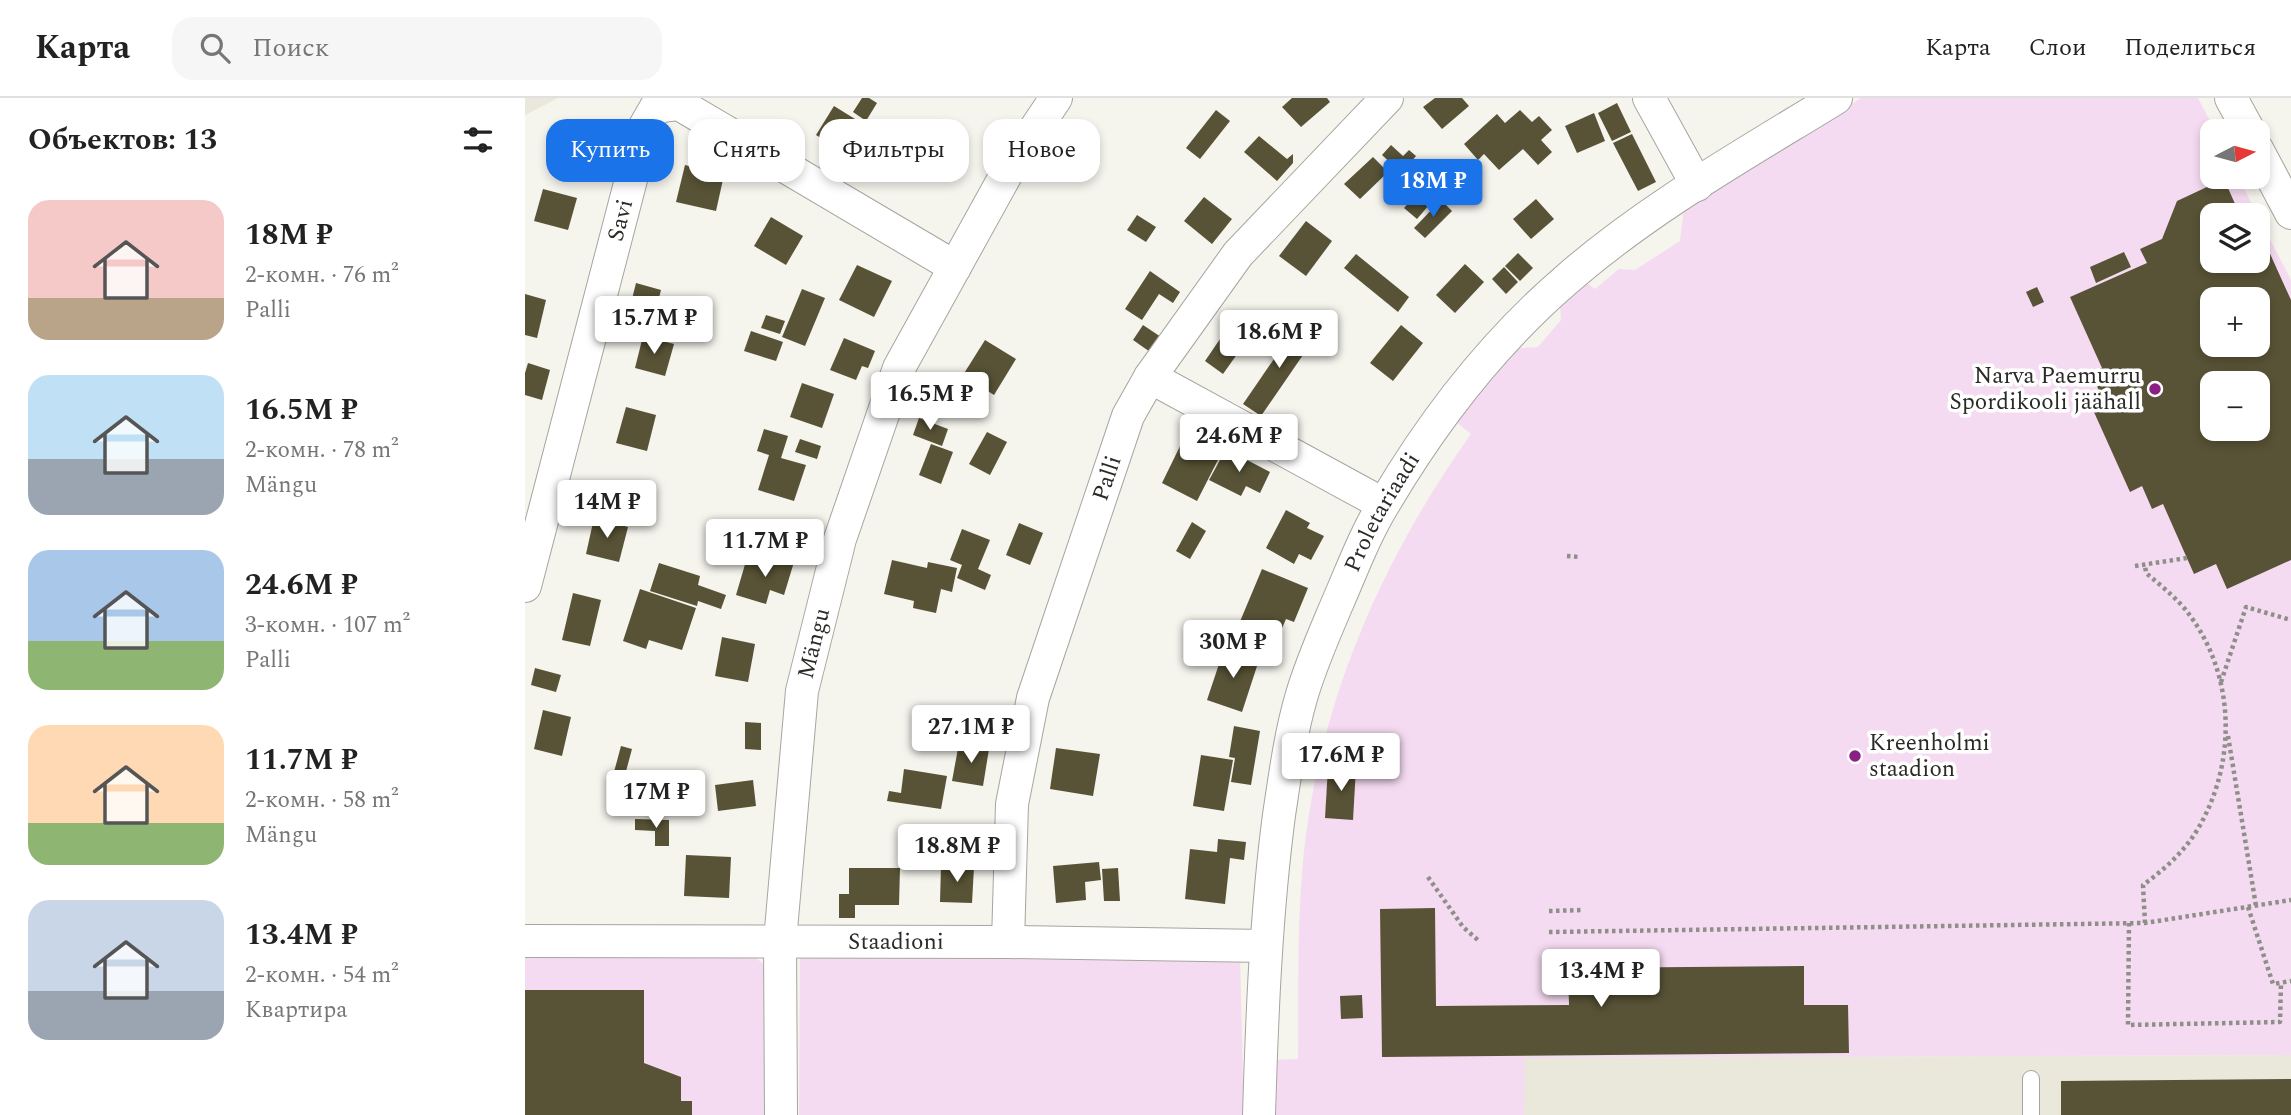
<!DOCTYPE html>
<html lang="ru">
<meta charset="utf-8">
<style>
body{margin:0;font-family:Spectral,serif;background:#f6f6f6;color:#222;height:100vh;display:flex;flex-direction:column;font-size:26px;white-space:nowrap}
*{box-sizing:border-box;margin:0}
p{font-size:23px;color:#767676}
.icon{flex:none;width:38px;height:38px;fill:none;stroke:currentColor;stroke-width:2;stroke-linecap:round;stroke-linejoin:round}
.map{position:relative;flex:1;overflow:hidden}
.panel{display:flex;flex-direction:column;background:#fff;width:525px}
.panel>*{flex:none}
.hud{position:absolute;left:21px;top:21px;width:665px;height:63px;display:flex;gap:14px}
.needle{width:46px;rotate:84deg}
.fabs{position:absolute;left:1675px;top:21px;display:grid;gap:14px}
.fabs a{display:grid;place-items:center;width:70px;height:70px;border-radius:14px;background:#fff;box-shadow:0 4px 10px #0003;font-size:35px}
.price{position:absolute;translate:-50% -60px;padding:0 16px;border-radius:7px;background:#fff;color:#222;font-size:23px;line-height:46px;filter:drop-shadow(0 2px 4px #0008)}
.price::after{content:'';position:absolute;left:50%;top:42px;width:21px;height:16px;margin-left:-10px;background:inherit;clip-path:polygon(0 0,100% 0,50% 100%)}
.price.active{background:#1a73e8;color:#fff}
ul{padding:0;list-style:none}
li{display:flex;align-items:center;gap:21px;height:175px;padding:0 28px}
li span{display:grid;place-items:center;flex:none;width:196px;height:140px;border-radius:21px;color:#555}
li>.icon{margin-inline-start:auto}
span .icon{width:84px;height:84px;fill:#fffc;stroke-width:1}
li b{font-size:30px}
h2{display:flex;justify-content:space-between;align-items:center;height:84px;padding:0 28px;font-size:30px}
.tag{padding:0 24px;border-radius:21px;background:#fff;box-shadow:0 4px 10px #0003;font-size:24px;line-height:63px}
.tag.active{background:#1a73e8;color:#fff}
header{display:flex;align-items:center;gap:42px;box-sizing:border-box;height:98px;padding:0 35px;background:#fff;border-bottom:2px solid #e0e0e0}
header strong{font-size:33px}
nav{display:flex;gap:38px;margin-inline-start:auto;font-size:24px}
.search{width:490px;height:63px;background:#f6f6f6;display:flex;align-items:center;gap:18px;box-sizing:border-box;padding:0 24px;border-radius:21px;color:#767676;font-size:26px}
main{display:flex;flex:1;min-height:0}
.map>svg:first-child{display:block}
.built{fill:#eae8da}
.green{fill:#f5dbf1;fill-rule:evenodd}
.building{fill:#585336;fill-rule:evenodd}
.lines{fill:none;stroke-linecap:round;stroke-linejoin:round}
.lane-casing{stroke:#a6a59f;stroke-width:18}
.street-casing{stroke:#a6a59f;stroke-width:34}
.path{stroke:#8f8f8a;stroke-width:4.5;stroke-dasharray:3.5 3.5;stroke-linecap:butt}
.lane{stroke:#fff;stroke-width:16}
.street{stroke:#fff;stroke-width:32}
.poi-dot{fill:#8b2084;stroke:#fff;stroke-width:2.5}
.labels{text-anchor:middle;dominant-baseline:central;stroke-width:7;stroke-linejoin:round;paint-order:stroke}
.street-label{font-size:23px;fill:#2a2a27;stroke:#fff}
.poi-label{font-size:23px;fill:#2a2a27;stroke:#fff;text-anchor:end}
</style>
<header>
<strong>Карта</strong>
<div class="search"><svg class="icon" aria-label="search" viewBox="0 0 24 24"><circle cx="10" cy="10" r="6"/><path d="M15 15l6 6"/></svg>Поиск</div>
<nav><a>Карта</a><a>Слои</a><a>Поделиться</a></nav>
</header>
<main>
<section class="panel">
<h2>Объектов: 13<svg class="icon" aria-label="filters" viewBox="0 0 24 24"><path d="M4 7h16M4 17h16"/><circle cx="9" cy="7" r="2"/><circle cx="15" cy="17" r="2"/></svg></h2>
<ul>
<li><span style="background:linear-gradient(#f6c9c9 70%,#b9a48a 0)"><svg class="icon" aria-label="home" viewBox="0 0 24 24"><path d="M3 11l9-7 9 7M6 9v11h12V9"/></svg></span><div><b>18M ₽</b><p>2-комн. · 76 m²</p><p>Palli</p></div></li>
<li><span style="background:linear-gradient(#bfe0f5 60%,#9aa5b1 0)"><svg class="icon" aria-label="home" viewBox="0 0 24 24"><path d="M3 11l9-7 9 7M6 9v11h12V9"/></svg></span><div><b>16.5M ₽</b><p>2-комн. · 78 m²</p><p>Mängu</p></div></li>
<li><span style="background:linear-gradient(#a9c7e8 65%,#8fb573 0)"><svg class="icon" aria-label="home" viewBox="0 0 24 24"><path d="M3 11l9-7 9 7M6 9v11h12V9"/></svg></span><div><b>24.6M ₽</b><p>3-комн. · 107 m²</p><p>Palli</p></div></li>
<li><span style="background:linear-gradient(#ffd9b3 70%,#8fb573 0)"><svg class="icon" aria-label="home" viewBox="0 0 24 24"><path d="M3 11l9-7 9 7M6 9v11h12V9"/></svg></span><div><b>11.7M ₽</b><p>2-комн. · 58 m²</p><p>Mängu</p></div></li>
<li><span style="background:linear-gradient(#c9d6e8 65%,#9aa5b1 0)"><svg class="icon" aria-label="home" viewBox="0 0 24 24"><path d="M3 11l9-7 9 7M6 9v11h12V9"/></svg></span><div><b>13.4M ₽</b><p>2-комн. · 54 m²</p><p>Квартира</p></div></li>
</ul>
</section>
<div class="map">
<svg width="1766" height="1017" viewBox="0 0 1766 1017">
<rect width="100%" height="100%" fill="#f5f4ed"/>
<g class="built">
<polygon points="0,0 33,0 0,17"/>
<polygon points="1766,957 1766,1017 772,1017 773,961"/>
</g>
<g class="green">
<path d="M1336 0H1673L1690 33H1687V79H1713L1766 182V957L1000 960 999 1017H747V962L773 961C774 899 772 837 777 775 790 614 853 467 946 336L931 324 994 250 1013 249 1036 222 1035 207 1062 185 1070 191 1094 171 1110 172 1155 143 1159 110ZM1687 117H1732V163H1687ZM1687 201H1732V247H1687ZM1687 285H1732V331H1687Z"/>
<polygon points="275,854 715,859 719,1017 274,1017"/>
<polygon points="227,857 240,867 243,1017 0,1017 0,860"/>
</g>
<g class="building">
<polygon points="337,0 344,0 352,5 341,23 328,14"/>
<polygon points="767,0 802,0 805,4 776,29 757,9"/>
<polygon points="910,0 937,0 944,8 917,31 898,9"/>
<polygon points="1092,5 1106,34 1087,43 1073,15"/>
<polygon points="309,8 343,29 325,58 291,37"/>
<polygon points="691,12 705,23 675,61 661,50"/>
<polygon points="995,12 1007,24 1014,18 1027,32 1016,42 1027,54 1013,67 998,51 974,72 959,56 953,62 939,46 972,16 980,25"/>
<polygon points="1069,15 1080,43 1052,55 1040,28"/>
<polygon points="1107,36 1131,84 1113,93 1088,45"/>
<polygon points="734,38 762,61 768,56 768,65 752,83 719,54"/>
<polygon points="866,47 878,58 884,52 891,58 885,65 906,84 900,91 910,100 892,121 879,110 895,92 857,57"/>
<polygon points="848,59 863,74 835,101 819,86"/>
<polygon points="160,67 199,77 191,113 151,104"/>
<path d="M1699 81 1715 117H1687V163H1732V127L1766 202V462L1702 491 1691 466 1669 476 1638 406 1627 411 1617 388 1605 394 1564 303 1576 297 1566 275 1577 270 1545 199 1622 165 1615 151 1637 141 1652 103ZM1687 201H1732V247H1687ZM1687 285H1732V331H1687Z"/>
<polygon points="18,91 52,100 43,132 9,123"/>
<polygon points="679,99 707,121 687,146 659,123"/>
<polygon points="1011,101 1029,121 1006,141 988,121"/>
<polygon points="916,102 927,113 900,140 889,130"/>
<polygon points="612,117 631,129 621,144 602,132"/>
<polygon points="246,119 278,138 261,167 229,148"/>
<polygon points="781,123 807,143 781,178 754,158"/>
<polygon points="1599,154 1606,169 1571,185 1565,169"/>
<polygon points="993,155 1008,170 995,183 980,168"/>
<polygon points="831,156 884,199 873,214 819,170"/>
<polygon points="940,166 959,184 930,215 911,197"/>
<polygon points="332,167 367,183 349,219 314,202"/>
<polygon points="979,169 993,184 981,196 967,181"/>
<polygon points="625,173 655,194 648,205 634,196 617,222 600,211"/>
<polygon points="111,185 136,192 131,212 106,205"/>
<polygon points="1512,189 1519,204 1508,209 1501,194"/>
<polygon points="277,191 300,200 280,248 257,239"/>
<polygon points="0,196 21,202 12,240 0,237"/>
<polygon points="241,217 260,223 255,236 236,230"/>
<polygon points="706,225 725,238 698,276 680,263"/>
<polygon points="773,226 791,238 736,318 718,306"/>
<polygon points="618,227 639,241 628,256 608,242"/>
<polygon points="876,227 898,245 868,283 845,265"/>
<polygon points="226,233 258,244 251,263 219,253"/>
<polygon points="118,238 149,246 140,278 110,270"/>
<polygon points="319,240 350,253 343,270 337,268 331,282 305,272"/>
<polygon points="460,242 491,261 469,297 438,277"/>
<polygon points="3,265 25,272 17,302 0,297 0,275"/>
<polygon points="277,285 309,296 297,330 265,319"/>
<polygon points="101,309 131,317 122,353 91,345"/>
<polygon points="394,320 423,331 417,348 388,337"/>
<polygon points="239,331 263,338 256,360 281,367 269,403 233,392 244,357 232,353"/>
<polygon points="462,334 482,344 465,377 444,366"/>
<polygon points="660,338 696,356 672,403 637,385"/>
<polygon points="275,341 296,348 292,361 270,354"/>
<polygon points="406,346 428,354 416,386 394,377"/>
<polygon points="701,351 745,374 735,395 721,388 716,398 684,382"/>
<polygon points="761,412 785,425 782,430 799,438 786,462 774,456 769,466 741,450"/>
<polygon points="69,420 103,429 94,464 61,456"/>
<polygon points="667,424 681,433 665,461 651,453"/>
<polygon points="494,425 518,435 505,467 481,457"/>
<polygon points="437,431 465,442 453,471 466,477 460,492 432,480 437,467 425,462"/>
<polygon points="247,457 269,464 259,497 245,492 241,506 211,497 221,463 243,469"/>
<polygon points="367,462 402,470 403,464 432,470 427,494 416,491 411,515 388,510 389,503 359,496"/>
<polygon points="134,465 175,478 173,487 201,497 196,511 173,503 172,508 125,493"/>
<polygon points="737,471 783,490 769,524 761,521 749,549 711,533"/>
<polygon points="115,491 171,510 157,552 124,542 121,551 98,543"/>
<polygon points="48,495 76,502 65,548 37,542"/>
<polygon points="197,539 230,546 223,584 190,578"/>
<polygon points="699,551 734,562 717,614 682,602"/>
<polygon points="10,570 36,577 31,594 6,587"/>
<polygon points="18,612 46,619 37,658 9,651"/>
<polygon points="220,624 236,625 236,652 220,651"/>
<polygon points="709,628 735,633 726,687 706,684 710,660 704,659"/>
<polygon points="434,645 464,651 458,688 427,683"/>
<polygon points="96,648 107,651 100,677 89,674"/>
<polygon points="531,650 575,656 568,698 525,691"/>
<polygon points="676,657 708,662 699,713 668,708"/>
<polygon points="803,669 831,670 828,722 800,720"/>
<polygon points="379,671 422,678 416,711 362,703 364,693 376,695"/>
<polygon points="228,682 231,708 193,713 190,687"/>
<polygon points="110,721 144,722 144,748 130,748 130,733 110,732"/>
<polygon points="693,741 721,744 719,762 705,760 700,806 660,801 665,751 692,754"/>
<polygon points="161,757 206,759 204,800 159,798"/>
<polygon points="574,764 576,782 560,784 561,802 531,805 528,768"/>
<polygon points="416,768 449,769 447,805 415,804"/>
<polygon points="324,770 375,770 374,807 330,807 330,820 314,820 314,796 324,796"/>
<polygon points="593,770 595,803 579,803 577,771"/>
<polygon points="910,810 911,908 1044,907 1043,870 1279,868 1279,907 1323,907 1324,955 857,959 855,811"/>
<polygon points="0,892 119,892 119,965 156,979 156,1003 167,1003 167,1017 0,1017"/>
<polygon points="837,897 838,920 816,921 815,898"/>
<polygon points="1766,981 1766,1017 1536,1017 1536,983"/>
</g>
<g class="lines">
<defs>
<polyline id="lane" points="1506,1017 1506,981"/>
<g id="street">
<polyline points="1124,0 1172,87"/>
<polyline points="1706,0 1724,33"/>
<polyline points="1732,51 1766,115"/>
<polyline points="625,279 858,406"/>
<path id="s1" d="M0 488 120 28 131 9 154 6 430 169"/>
<path id="s2" d="M0 843 483 844 741 848"/>
<path id="s3" d="M483 844 487 706 508 600 603 318 625 279 713 156 862 0"/>
<path id="s4" d="M256 1017 255 843 277 593 315 441 374 270 488 64 531 0"/>
<path id="s5" d="M734 1017C737 917 741 816 754 717 760 678 765 638 776 600 785 568 799 537 812 506 827 472 840 436 860 404 909 321 968 245 1041 182 1122 111 1220 56 1311 0"/>
</g>
</defs>
<use href="#lane" class="lane-casing"/>
<use href="#street" class="street-casing"/>
<g class="path">
<polyline points="1042,458 1054,459"/>
<polyline points="1610,468 1662,460"/>
<polyline points="1696,584 1721,509 1766,522"/>
<polyline points="1703,638 1731,808"/>
<polyline points="903,779 938,829 954,843"/>
<polyline points="1723,809 1748,886 1766,883"/>
<polyline points="1024,813 1058,812"/>
<polyline points="1604,825 1603,927 1755,924 1756,885"/>
<path d="M1620 825 1618 787C1640 771 1660 753 1674 729 1713 661 1710 573 1660 511 1648 497 1634 486 1621 475L1620 467"/>
<polyline points="1024,834 1620,825 1766,802"/>
</g>
<use href="#lane" class="lane"/>
<use href="#street" class="street"/>
</g>
<g class="poi-dot">
<circle cx="1630" cy="291" r="7"/>
<circle cx="1330" cy="658" r="7"/>
</g>
<g class="labels">
<g class="street-label">
<text stroke="none"><textPath href="#s1" startOffset="378">Savi</textPath></text>
<text stroke="none"><textPath href="#s3" startOffset="478">Palli</textPath></text>
<text stroke="none"><textPath href="#s5" startOffset="623">Proletariaadi</textPath></text>
<text stroke="none"><textPath href="#s4" startOffset="474">Mängu</textPath></text>
<text stroke="none"><textPath href="#s2" startOffset="371">Staadioni</textPath></text>
</g>
<g class="poi-label">
<text x="1616" y="278">Narva Paemurru<tspan x="1616" dy="26">Spordikooli jäähall</tspan></text>
<text x="1344" y="645" text-anchor="start">Kreenholmi<tspan x="1344" dy="26">staadion</tspan></text>
</g>
</g>
</svg>
<div class="fabs">
<a><svg class="needle" viewBox="-14 -14 28 28"><path d="M0-13l5 13h-10z" fill="#e53935"/><path d="M0 13l5-13h-10z" fill="#767676"/></svg></a>
<a><svg class="icon" aria-label="layers" viewBox="0 0 24 24"><path d="M12 4l9 5-9 5-9-5zM3 14l9 5 9-5"/></svg></a>
<a>+</a>
<a>−</a>
</div>
<b class="price active" style="left:908px;top:121px">18M ₽</b>
<b class="price" style="left:129px;top:258px">15.7M ₽</b>
<b class="price" style="left:754px;top:272px">18.6M ₽</b>
<b class="price" style="left:405px;top:334px">16.5M ₽</b>
<b class="price" style="left:714px;top:376px">24.6M ₽</b>
<b class="price" style="left:82px;top:442px">14M ₽</b>
<b class="price" style="left:240px;top:481px">11.7M ₽</b>
<b class="price" style="left:708px;top:582px">30M ₽</b>
<b class="price" style="left:446px;top:667px">27.1M ₽</b>
<b class="price" style="left:816px;top:695px">17.6M ₽</b>
<b class="price" style="left:131px;top:732px">17M ₽</b>
<b class="price" style="left:432px;top:786px">18.8M ₽</b>
<b class="price" style="left:1076px;top:911px">13.4M ₽</b>
<div class="hud">
<a class="tag active">Купить</a>
<a class="tag">Снять</a>
<a class="tag">Фильтры</a>
<a class="tag">Новое</a>
</div>
</div>
</main>
